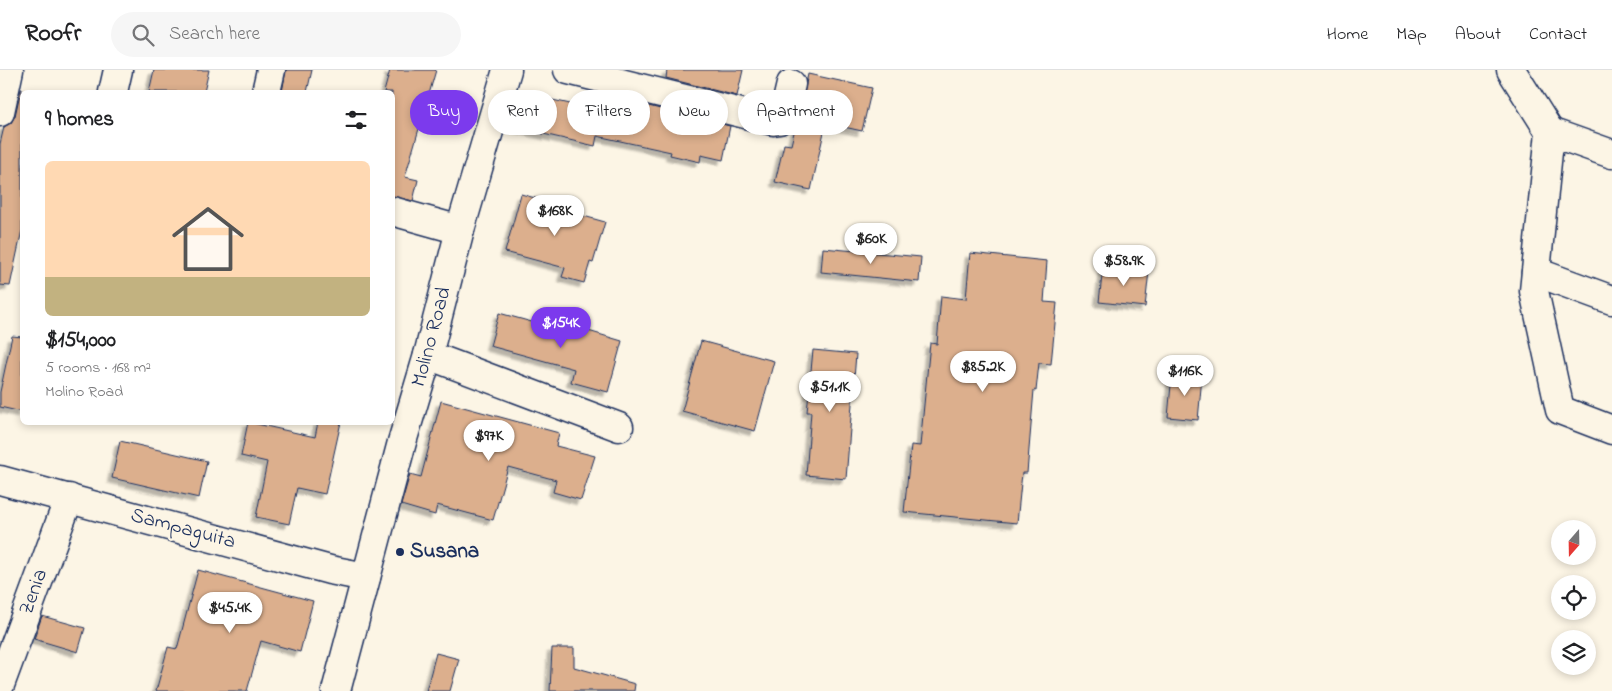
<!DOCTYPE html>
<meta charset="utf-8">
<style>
body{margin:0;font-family:"Indie Flower",sans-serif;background:#f6f6f6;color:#202124;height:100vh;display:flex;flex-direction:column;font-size:19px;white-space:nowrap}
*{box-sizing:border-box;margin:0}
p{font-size:16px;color:#757577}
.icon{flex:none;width:28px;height:28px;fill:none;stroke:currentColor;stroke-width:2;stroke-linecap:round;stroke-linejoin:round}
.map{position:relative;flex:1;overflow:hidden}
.panel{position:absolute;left:20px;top:20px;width:375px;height:335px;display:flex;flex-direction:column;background:#fff;border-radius:8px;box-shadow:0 2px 8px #0003}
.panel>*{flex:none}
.top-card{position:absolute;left:410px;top:20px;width:475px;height:45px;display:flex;gap:10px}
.needle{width:32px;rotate:200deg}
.buttons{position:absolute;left:1551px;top:450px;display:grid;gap:10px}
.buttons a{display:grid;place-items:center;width:45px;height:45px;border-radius:50%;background:#fff;box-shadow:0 2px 8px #0003;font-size:25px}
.price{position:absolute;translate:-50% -42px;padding:0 11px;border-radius:18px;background:#fff;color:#222;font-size:16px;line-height:32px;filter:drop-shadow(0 1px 2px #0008)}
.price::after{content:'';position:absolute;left:50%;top:30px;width:15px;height:11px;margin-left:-8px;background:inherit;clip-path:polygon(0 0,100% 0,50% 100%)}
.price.current{background:#7c3aed;color:#fff}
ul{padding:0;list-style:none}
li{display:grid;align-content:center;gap:10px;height:265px;padding:0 25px}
li span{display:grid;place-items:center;height:155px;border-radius:8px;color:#555}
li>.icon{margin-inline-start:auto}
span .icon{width:90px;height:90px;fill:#fffc;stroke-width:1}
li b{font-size:21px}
h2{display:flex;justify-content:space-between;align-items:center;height:60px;padding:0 25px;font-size:21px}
.chip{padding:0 18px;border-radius:22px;background:#fff;box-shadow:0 2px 8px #0003;font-size:18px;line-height:45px}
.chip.current{background:#7c3aed;color:#fff}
header{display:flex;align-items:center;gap:30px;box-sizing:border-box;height:70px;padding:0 25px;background:#fff;border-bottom:1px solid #e0e0e0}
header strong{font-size:24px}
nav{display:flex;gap:28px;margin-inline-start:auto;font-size:18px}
.search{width:350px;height:45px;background:#f6f6f6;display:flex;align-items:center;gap:12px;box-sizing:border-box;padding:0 18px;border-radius:28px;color:#757577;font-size:19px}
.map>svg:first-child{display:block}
.building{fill:#dcaf8d;stroke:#1b2f5e;filter:url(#shadow)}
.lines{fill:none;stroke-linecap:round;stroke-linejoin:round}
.minor-casing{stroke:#1b2f5e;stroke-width:31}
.major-casing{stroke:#1b2f5e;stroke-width:31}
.minor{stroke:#fcf5e5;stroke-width:28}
.major{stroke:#fcf5e5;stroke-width:28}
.poi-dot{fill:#1b2f5e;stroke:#fcf5e5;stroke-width:2}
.labels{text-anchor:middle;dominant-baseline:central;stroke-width:4.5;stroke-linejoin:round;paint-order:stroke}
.street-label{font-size:21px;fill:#1b2f5e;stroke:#fcf5e5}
.poi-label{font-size:21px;font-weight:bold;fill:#1b2f5e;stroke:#fcf5e5;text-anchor:start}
</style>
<header>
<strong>Roofr</strong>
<div class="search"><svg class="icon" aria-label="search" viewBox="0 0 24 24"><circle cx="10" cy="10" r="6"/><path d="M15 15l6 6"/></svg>Search here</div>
<nav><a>Home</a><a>Map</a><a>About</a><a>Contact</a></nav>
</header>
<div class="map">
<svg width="1612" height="621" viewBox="0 0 1612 621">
<defs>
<filter id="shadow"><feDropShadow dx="-4.5" dy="4.5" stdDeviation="1" flood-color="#0004"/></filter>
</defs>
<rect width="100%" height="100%" fill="#fcf5e5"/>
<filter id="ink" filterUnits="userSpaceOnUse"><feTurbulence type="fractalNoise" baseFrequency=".02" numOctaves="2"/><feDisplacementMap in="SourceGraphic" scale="10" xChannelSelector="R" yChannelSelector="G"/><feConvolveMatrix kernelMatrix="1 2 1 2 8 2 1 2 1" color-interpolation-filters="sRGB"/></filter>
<g filter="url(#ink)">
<g class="building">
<polygon points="154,0 209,0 204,22 149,22"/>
<polygon points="286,0 312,0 307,22 282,22"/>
<polygon points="390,0 436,0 405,107 418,110 413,131 392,126 392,22 384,22"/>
<polygon points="667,0 743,0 737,26 666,8"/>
<polygon points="808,4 872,18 862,61 826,53 811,120 775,112 784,74 791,75 796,54 799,48"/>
<polygon points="21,19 22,19 22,160 10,216 0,215 0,74 4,57 11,53 15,46"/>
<polygon points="517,22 628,47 632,32 730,56 723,90 701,85 700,92 670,85 671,82 597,66 595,76 509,56"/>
<polygon points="521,124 563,136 562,140 605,152 593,193 590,192 584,213 562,207 565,198 505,182"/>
<polygon points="823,178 921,187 919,212 821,202"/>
<polygon points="970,183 1047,191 1044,232 1057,233 1051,294 1039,293 1036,321 1034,320 1027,403 1022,403 1017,453 904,442 911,375 920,376 930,273 937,274 941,226 966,229"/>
<polygon points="1103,197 1149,201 1145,237 1099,232"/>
<polygon points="499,243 583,266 585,260 622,271 608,322 571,312 574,299 490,276"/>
<polygon points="12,266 22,267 22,342 0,337 0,322"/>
<polygon points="701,271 774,291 755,361 682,341"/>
<polygon points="813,280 856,284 846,409 806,405 811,342 807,342"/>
<polygon points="1172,304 1202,307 1198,350 1168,347"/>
<polygon points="441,331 559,363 556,376 595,386 581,430 553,422 556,410 508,397 493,450 437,435 435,445 401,435 410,404 421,407"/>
<polygon points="248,352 315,367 318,352 341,352 325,424 297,418 289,454 256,447 267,392 241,386"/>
<polygon points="120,371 207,391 199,428 112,408"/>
<polygon points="198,500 313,531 300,582 261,571 247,621 156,621 168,577 177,579"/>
<polygon points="42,546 85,558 78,582 34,569"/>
<polygon points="552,578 574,578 574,597 635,614 634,621 550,621"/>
<polygon points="436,583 459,589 450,621 426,621"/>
</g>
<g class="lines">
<defs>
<g id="minor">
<polyline points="568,0 773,51 779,50 784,44 791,14"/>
<polyline points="1511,0 1550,62 1534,221 1560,340 1612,360"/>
<polyline points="113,22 118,0"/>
<polyline points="266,22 271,0"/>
<polyline points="0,42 9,0"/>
<polyline points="1550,62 1612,84"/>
<polyline points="392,141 460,160"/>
<polyline points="1536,202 1612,230"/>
<polyline points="428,285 619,357"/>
<polyline points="0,410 330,500 366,507"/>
<polyline points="0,615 69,428"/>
</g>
<polyline id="major" points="336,621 402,372 428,285 460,160 507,0"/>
</defs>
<use href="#minor" class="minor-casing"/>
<use href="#major" class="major-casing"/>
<use href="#minor" class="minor"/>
<use href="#major" class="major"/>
</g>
</g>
<circle class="poi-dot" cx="400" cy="482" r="5"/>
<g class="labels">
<g class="street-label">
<text transform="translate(432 267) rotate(-75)">Molino Road</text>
<text transform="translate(183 459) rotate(15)">Sampaguita</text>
<text transform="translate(34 522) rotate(-70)">Zenia</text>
</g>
<g class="poi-label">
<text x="410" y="482">Susana</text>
</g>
</g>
</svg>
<div class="buttons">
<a><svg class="needle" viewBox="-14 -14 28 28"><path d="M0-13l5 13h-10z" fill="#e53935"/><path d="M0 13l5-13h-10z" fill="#757577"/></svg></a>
<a><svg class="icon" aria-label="locate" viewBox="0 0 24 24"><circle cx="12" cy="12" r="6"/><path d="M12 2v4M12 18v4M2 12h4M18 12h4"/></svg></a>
<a><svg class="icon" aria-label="layers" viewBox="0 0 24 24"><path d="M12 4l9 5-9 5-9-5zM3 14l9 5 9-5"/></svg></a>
</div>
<b class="price" style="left:555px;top:167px">$168K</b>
<b class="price" style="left:871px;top:195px">$60K</b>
<b class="price" style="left:1124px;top:217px">$58.9K</b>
<b class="price current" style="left:561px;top:279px">$154K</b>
<b class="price" style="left:983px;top:323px">$85.2K</b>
<b class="price" style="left:1185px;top:327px">$116K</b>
<b class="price" style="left:830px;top:343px">$51.1K</b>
<b class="price" style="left:489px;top:392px">$97K</b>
<b class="price" style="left:230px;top:564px">$45.4K</b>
<div class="top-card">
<a class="chip current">Buy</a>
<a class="chip">Rent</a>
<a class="chip">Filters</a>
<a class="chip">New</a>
<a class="chip">Apartment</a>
</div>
<section class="panel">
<h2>9 homes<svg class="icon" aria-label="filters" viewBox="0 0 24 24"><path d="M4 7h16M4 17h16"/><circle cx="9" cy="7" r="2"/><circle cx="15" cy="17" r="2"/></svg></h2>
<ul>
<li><span style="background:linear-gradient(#ffd9b3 75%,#c2b280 0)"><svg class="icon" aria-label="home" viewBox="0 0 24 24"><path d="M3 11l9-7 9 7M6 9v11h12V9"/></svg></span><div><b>$154,000</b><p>5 rooms · 168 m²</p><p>Molino Road</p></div></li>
</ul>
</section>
</div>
